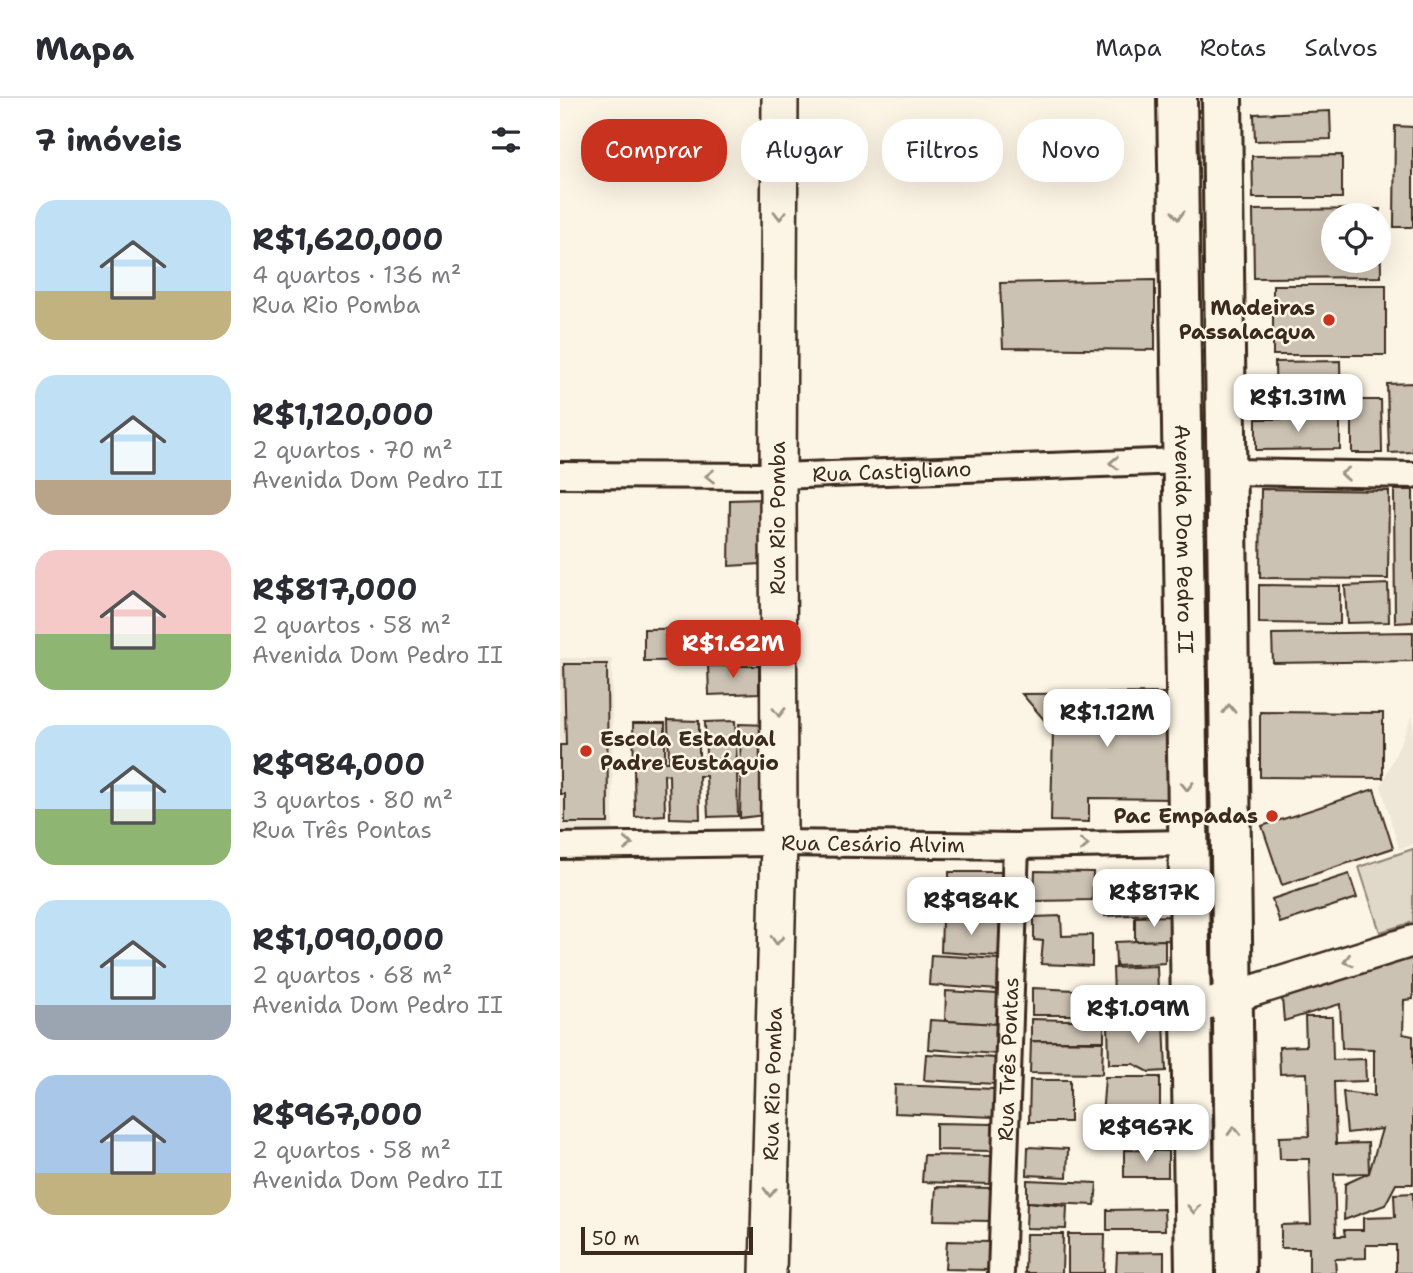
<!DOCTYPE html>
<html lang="pt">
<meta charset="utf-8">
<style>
body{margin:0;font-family:"Shantell Sans",sans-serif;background:#f7f7f7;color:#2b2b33;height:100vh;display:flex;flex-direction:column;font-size:26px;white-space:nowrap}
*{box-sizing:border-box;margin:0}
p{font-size:23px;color:#7c7c81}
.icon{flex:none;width:38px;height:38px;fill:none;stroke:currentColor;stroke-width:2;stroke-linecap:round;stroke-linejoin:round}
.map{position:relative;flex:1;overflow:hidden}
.side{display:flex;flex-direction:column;background:#fff;width:560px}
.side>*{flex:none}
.top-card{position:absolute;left:21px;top:21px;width:665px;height:63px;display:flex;gap:14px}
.controls{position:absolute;left:761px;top:105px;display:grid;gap:14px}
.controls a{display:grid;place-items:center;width:70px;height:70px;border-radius:50%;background:#fff;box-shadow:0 7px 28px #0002;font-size:35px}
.scale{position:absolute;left:21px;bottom:18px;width:172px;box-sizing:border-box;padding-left:7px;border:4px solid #3b2a1e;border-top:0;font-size:19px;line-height:24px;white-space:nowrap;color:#3b2a1e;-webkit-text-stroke:5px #fcf5e5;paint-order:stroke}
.price{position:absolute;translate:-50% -60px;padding:0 16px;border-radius:14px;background:#fff;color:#222;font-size:23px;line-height:46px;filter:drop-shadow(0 2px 4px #0008)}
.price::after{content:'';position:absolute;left:50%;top:42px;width:21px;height:16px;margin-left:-10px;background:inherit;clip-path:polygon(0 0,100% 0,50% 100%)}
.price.current{background:#c8321e;color:#fff}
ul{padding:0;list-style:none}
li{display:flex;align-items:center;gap:21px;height:175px;padding:0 35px}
li span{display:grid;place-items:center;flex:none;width:196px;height:140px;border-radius:21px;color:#555}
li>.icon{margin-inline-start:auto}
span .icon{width:84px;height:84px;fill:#fffc;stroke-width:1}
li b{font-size:30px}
h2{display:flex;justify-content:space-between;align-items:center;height:84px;padding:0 35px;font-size:30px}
.tag{padding:0 24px;border-radius:28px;background:#fff;box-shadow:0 7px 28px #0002;font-size:24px;line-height:63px}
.tag.current{background:#c8321e;color:#fff}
header{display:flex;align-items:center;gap:42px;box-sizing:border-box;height:98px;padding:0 35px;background:#fff;border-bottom:2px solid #e1e1e2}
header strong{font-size:33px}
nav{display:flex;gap:38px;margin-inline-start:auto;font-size:24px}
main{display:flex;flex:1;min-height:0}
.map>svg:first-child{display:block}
.built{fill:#eee6d6}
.green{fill:#e0d8c8;stroke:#8e8173;stroke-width:2}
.building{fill:#ccc2b3;stroke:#3b2a1e;stroke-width:2;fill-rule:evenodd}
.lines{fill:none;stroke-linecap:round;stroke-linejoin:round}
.minor-casing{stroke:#3b2a1e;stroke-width:30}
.tertiary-casing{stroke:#3b2a1e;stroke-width:35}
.secondary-casing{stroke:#3b2a1e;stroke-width:40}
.primary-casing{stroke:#3b2a1e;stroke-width:44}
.minor{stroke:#fcf5e5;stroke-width:24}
.tertiary{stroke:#fcf5e5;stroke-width:30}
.secondary{stroke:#fcf5e5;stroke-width:35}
.primary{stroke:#fcf5e5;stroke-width:38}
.oneway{stroke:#9c9082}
.poi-dot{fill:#c8321e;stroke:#fcf5e5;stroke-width:2.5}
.labels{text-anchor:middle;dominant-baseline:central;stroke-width:5;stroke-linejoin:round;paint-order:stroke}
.poi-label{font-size:21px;font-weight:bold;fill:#3b2a1e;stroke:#fcf5e5;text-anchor:end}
.street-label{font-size:21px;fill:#3b2a1e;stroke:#fcf5e5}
</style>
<header>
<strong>Mapa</strong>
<nav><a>Mapa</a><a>Rotas</a><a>Salvos</a></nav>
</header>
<main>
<section class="side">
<h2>7 imóveis<svg class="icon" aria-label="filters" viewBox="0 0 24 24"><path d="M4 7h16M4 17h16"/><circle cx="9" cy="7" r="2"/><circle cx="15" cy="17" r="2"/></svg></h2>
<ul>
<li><span style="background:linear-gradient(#bfe0f5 65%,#c2b280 0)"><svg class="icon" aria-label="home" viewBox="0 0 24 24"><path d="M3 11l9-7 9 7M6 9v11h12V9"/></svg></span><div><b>R$1,620,000</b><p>4 quartos · 136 m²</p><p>Rua Rio Pomba</p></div></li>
<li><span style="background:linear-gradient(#bfe0f5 75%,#b9a48a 0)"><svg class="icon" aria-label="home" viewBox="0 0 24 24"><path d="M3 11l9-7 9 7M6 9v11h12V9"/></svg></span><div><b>R$1,120,000</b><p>2 quartos · 70 m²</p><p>Avenida Dom Pedro II</p></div></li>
<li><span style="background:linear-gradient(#f6c9c9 60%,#8fb573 0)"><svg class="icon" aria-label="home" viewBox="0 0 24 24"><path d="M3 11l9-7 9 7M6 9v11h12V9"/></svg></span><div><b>R$817,000</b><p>2 quartos · 58 m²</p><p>Avenida Dom Pedro II</p></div></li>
<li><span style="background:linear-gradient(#bfe0f5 60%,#8fb573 0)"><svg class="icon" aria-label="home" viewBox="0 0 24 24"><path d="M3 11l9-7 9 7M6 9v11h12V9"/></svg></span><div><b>R$984,000</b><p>3 quartos · 80 m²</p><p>Rua Três Pontas</p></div></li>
<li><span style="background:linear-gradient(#bfe0f5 75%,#9aa5b1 0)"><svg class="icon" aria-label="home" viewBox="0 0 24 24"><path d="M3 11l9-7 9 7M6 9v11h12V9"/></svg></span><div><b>R$1,090,000</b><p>2 quartos · 68 m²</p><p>Avenida Dom Pedro II</p></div></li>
<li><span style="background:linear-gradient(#a9c7e8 70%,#c2b280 0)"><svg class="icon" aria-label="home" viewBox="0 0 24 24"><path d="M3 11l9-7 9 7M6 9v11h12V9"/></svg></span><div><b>R$967,000</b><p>2 quartos · 58 m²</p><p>Avenida Dom Pedro II</p></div></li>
</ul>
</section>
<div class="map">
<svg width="853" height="1175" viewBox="0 0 853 1175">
<rect width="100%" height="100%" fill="#fcf5e5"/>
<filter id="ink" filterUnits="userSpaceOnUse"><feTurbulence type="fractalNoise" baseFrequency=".0143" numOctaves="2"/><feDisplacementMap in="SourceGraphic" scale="14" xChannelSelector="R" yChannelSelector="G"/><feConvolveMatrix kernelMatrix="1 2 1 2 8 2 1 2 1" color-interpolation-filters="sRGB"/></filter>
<g filter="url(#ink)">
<g class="built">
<polygon points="0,560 52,560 53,746 0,747"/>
<polygon points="853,617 853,747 839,751 821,688"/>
</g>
<polygon class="green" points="853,751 853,824 820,834 799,769"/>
<g class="building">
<polygon points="770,13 771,41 695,43 694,16"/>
<polygon points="835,28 853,29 853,129 834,129"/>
<polygon points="782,57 782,100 693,100 692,58"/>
<path d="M820 111 821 179 694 180 693 112ZM774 117H819V163H774Z"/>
<polygon points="595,182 595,252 443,250 440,185"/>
<rect x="713" y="187" width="113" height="70"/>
<polygon points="780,263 781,314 716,316 715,264"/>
<polygon points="853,285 853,354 829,355 827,286"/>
<polygon points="792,302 821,302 822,355 792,355"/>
<polygon points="696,321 780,321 780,351 696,352"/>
<polygon points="701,391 829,393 828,481 700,480"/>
<polygon points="834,392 853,392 853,524 835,525"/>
<polygon points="203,401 201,466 169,468 170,402"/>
<polygon points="828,486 829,524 787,525 785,488"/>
<polygon points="699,487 780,488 780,526 699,525"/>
<polygon points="205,530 205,562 84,563 84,531"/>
<polygon points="853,534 853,563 713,565 712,536"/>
<polygon points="4,566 47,566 48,725 5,725 5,696 0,696 0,647 6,647"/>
<polygon points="148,568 199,568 199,595 149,597"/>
<polygon points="612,595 614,701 529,700 529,724 491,723 493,632 462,596"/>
<polygon points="700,614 823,615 823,680 700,679"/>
<polygon points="108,622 139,623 139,660 146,659 145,624 175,623 177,665 181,664 179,626 210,627 212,716 180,720 181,677 177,676 178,718 148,719 146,678 139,678 140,721 110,720 109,677 104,676 105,717 75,719 73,625 105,625 105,664 109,664"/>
<polygon points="814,691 833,750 722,787 702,728"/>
<polygon points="475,773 533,774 532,802 474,803"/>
<polygon points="596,773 597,816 545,818 544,775"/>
<polygon points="389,774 442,774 442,803 389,802"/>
<polygon points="789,776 797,800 720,825 712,801"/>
<polygon points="501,818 502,838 532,837 532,868 481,866 483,843 474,842 474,819"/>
<polygon points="613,818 614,842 575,843 575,819"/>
<polygon points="382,822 441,822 439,858 381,854"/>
<polygon points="605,842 605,865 556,868 555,844"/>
<polygon points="853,854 853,901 844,902 843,936 853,938 853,1086 836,1086 825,1107 784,1122 785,1086 809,1075 822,1031 787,1035 783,994 814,998 814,951 782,950 780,906 724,923 722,900"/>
<polygon points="371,857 439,861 438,892 369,887"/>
<polygon points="597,868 598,893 554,897 553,870"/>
<polygon points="472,890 515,892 516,917 472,917"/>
<polygon points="386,893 438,896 437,926 385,923"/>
<polygon points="604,894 605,919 553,921 552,898"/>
<polygon points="745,919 772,919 773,962 805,961 806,983 774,984 776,1046 808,1045 809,1075 774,1076 776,1138 785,1138 784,1132 803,1132 803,1120 835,1119 834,1096 853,1095 853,1175 836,1175 836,1147 806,1147 806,1160 775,1161 776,1175 749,1175 749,1150 721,1150 721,1127 751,1126 749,1061 720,1061 719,1039 749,1038 747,975 720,976 719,949 746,948"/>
<polygon points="471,921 544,923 544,943 471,943"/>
<polygon points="370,922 437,926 436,956 368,951"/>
<polygon points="604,923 606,973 589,974 574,966 549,966 548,925"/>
<polygon points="471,943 543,944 542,976 470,975"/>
<polygon points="366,956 436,960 435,986 364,982"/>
<polygon points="545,979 600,979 600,1027 553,1028 551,1019 542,1019"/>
<polygon points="470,982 510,982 510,1024 469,1024"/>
<polygon points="335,987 434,991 434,1019 334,1015"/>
<polygon points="376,1025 433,1026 432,1053 376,1052"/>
<polygon points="468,1049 508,1051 507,1079 467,1077"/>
<polygon points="564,1052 608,1053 608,1079 564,1079"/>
<polygon points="364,1057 432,1058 431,1086 362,1084"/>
<polygon points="467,1082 537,1085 535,1107 467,1104"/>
<polygon points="376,1089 431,1090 430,1123 374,1122"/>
<polygon points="467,1104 507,1108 506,1131 466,1130"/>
<polygon points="604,1111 605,1132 547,1132 547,1112"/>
<polygon points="466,1136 503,1136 502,1175 465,1175"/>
<polygon points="508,1136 545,1136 544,1175 508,1175"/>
<polygon points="387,1143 429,1144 428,1172 385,1171"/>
<polygon points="604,1154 604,1175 556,1175 557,1155"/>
</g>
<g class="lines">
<defs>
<g id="minor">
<polyline points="667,374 853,377"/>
<path id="s1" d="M0 377 218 378 622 363"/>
<path id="s2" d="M0 748 219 745 456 748 628 745"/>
<path id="s3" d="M441 1175 456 748"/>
</g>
<polyline id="tertiary" points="630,910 673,899 853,843"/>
<g id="secondary">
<path id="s4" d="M208 1175 219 745 218 378 220 0"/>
</g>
<g id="primary">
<path id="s5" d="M617 0 635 1175"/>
<polyline points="662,0 676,1175"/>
</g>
</defs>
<use href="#minor" class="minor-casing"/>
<use href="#tertiary" class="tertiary-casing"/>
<use href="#secondary" class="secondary-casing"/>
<use href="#primary" class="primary-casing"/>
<use href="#minor" class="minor"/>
<use href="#tertiary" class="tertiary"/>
<use href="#secondary" class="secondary"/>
<use href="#primary" class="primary"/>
</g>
<defs><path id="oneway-chevron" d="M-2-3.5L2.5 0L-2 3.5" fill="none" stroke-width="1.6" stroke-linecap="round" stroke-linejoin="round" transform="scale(1.75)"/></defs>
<g class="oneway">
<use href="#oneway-chevron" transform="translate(220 117) rotate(90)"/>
<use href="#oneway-chevron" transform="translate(618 117) rotate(89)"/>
<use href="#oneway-chevron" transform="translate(554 365) rotate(178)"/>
<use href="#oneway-chevron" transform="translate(785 376) rotate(-179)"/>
<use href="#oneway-chevron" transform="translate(150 378) rotate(-180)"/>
<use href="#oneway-chevron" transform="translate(669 611) rotate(-91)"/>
<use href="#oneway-chevron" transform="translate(219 614) rotate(90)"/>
<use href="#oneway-chevron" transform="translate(627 688) rotate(89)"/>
<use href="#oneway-chevron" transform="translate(68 746)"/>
<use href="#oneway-chevron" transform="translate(524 747) rotate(-1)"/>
<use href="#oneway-chevron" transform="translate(217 842) rotate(92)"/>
<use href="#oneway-chevron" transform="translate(788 863) rotate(163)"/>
<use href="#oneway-chevron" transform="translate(674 1033) rotate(-91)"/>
<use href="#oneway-chevron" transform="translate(210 1094) rotate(92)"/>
<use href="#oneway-chevron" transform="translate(634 1111) rotate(89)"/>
</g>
</g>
<g class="poi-dot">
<circle cx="769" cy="222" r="7"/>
<circle cx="26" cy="653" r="7"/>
<circle cx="712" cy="718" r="7"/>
</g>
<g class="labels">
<g class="poi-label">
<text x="755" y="210">Madeiras<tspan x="755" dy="24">Passalacqua</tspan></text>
<text x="40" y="641" text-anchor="start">Escola Estadual<tspan x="40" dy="24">Padre Eustáquio</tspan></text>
<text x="698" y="718">Pac Empadas</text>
</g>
<g class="street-label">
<text stroke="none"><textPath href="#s1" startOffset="332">Rua Castigliano</textPath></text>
<text transform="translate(218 420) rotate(-90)">Rua Rio Pomba</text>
<text stroke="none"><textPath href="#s5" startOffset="441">Avenida Dom Pedro II</textPath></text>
<text stroke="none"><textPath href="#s2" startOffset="313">Rua Cesário Alvim</textPath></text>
<text stroke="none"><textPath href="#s3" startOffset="214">Rua Três Pontas</textPath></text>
<text stroke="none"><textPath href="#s4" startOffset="189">Rua Rio Pomba</textPath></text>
</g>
</g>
</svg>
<div class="controls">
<a><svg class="icon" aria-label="locate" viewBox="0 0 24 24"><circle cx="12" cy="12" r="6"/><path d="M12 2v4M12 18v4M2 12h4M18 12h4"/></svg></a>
</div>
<div class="scale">50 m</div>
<b class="price" style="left:738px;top:336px">R$1.31M</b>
<b class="price current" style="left:173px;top:582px">R$1.62M</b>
<b class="price" style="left:547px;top:651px">R$1.12M</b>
<b class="price" style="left:594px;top:831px">R$817K</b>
<b class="price" style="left:411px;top:839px">R$984K</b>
<b class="price" style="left:578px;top:947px">R$1.09M</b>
<b class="price" style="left:586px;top:1066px">R$967K</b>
<div class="top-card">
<a class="tag current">Comprar</a>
<a class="tag">Alugar</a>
<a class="tag">Filtros</a>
<a class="tag">Novo</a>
</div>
</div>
</main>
